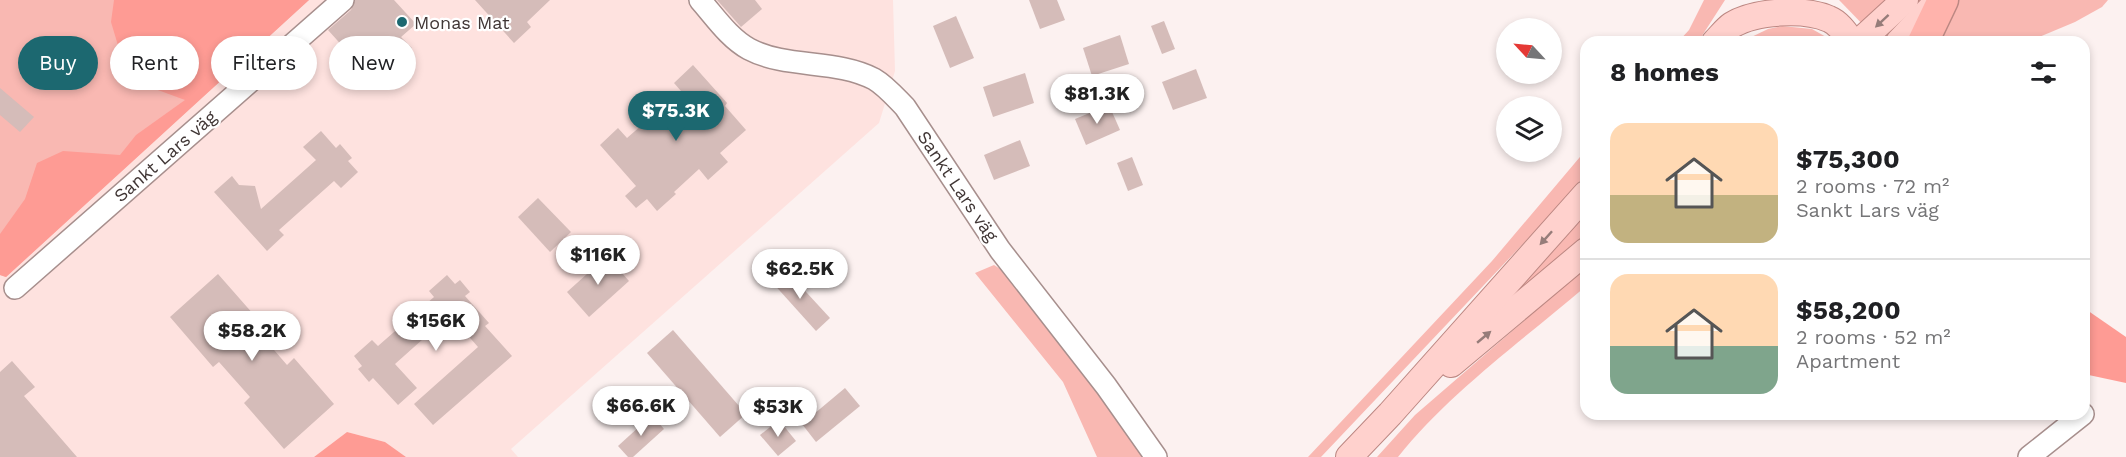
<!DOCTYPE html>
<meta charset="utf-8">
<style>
body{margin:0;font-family:"Work Sans",sans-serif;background:#f2f2f2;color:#202124;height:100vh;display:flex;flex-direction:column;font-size:22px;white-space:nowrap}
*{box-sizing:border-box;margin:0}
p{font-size:20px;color:#757577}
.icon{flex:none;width:33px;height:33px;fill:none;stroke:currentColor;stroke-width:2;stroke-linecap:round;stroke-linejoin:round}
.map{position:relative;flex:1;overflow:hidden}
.sheet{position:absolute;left:1580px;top:36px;width:510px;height:384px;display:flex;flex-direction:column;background:#fff;border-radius:18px;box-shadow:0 3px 9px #0003}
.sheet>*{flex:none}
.hud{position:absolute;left:18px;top:36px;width:570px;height:54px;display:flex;gap:12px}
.needle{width:39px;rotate:296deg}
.controls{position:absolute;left:1496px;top:18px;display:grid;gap:12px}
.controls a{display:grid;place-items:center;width:66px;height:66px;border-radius:50%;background:#fff;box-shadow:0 3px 9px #0003;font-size:30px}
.price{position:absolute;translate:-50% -51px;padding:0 14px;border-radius:21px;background:#fff;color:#222;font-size:20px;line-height:39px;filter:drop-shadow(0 2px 3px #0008)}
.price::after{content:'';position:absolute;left:50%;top:36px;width:18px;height:14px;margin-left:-9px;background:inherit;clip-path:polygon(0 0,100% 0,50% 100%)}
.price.active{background:#1c6870;color:#fff}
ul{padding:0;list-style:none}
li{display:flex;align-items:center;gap:18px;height:150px;padding:0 30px}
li+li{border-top:2px solid #e0e0e0}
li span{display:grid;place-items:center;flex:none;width:168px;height:120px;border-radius:18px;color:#555}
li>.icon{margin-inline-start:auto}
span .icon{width:72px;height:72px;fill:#fffc;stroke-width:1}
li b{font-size:26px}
h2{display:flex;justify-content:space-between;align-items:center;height:72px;padding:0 30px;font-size:26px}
.pill{padding:0 21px;border-radius:27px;background:#fff;box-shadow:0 3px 9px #0003;font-size:21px;line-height:54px}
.pill.active{background:#1c6870;color:#fff}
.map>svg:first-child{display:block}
.built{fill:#fee2df}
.green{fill:#f9b8b2}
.forest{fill:#fe9b94}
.building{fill:#d5bcb9}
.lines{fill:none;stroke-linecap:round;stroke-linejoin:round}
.minor-casing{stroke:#a78f8d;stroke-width:24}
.major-casing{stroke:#bc8782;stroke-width:28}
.highway-casing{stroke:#bc8782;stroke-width:33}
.minor{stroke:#fff;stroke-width:21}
.major{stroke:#ffd1cd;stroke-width:26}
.highway{stroke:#ffb3ac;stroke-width:30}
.oneway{fill:#967c79}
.poi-dot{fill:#1c6870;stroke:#fff;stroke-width:2}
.labels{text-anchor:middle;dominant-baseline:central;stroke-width:4.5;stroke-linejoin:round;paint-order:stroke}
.poi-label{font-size:18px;fill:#403635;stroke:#fff;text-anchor:start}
.street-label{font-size:18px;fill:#403635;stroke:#fff}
</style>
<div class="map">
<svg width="2126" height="457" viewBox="0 0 2126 457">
<rect width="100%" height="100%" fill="#fcf1f0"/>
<polygon class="built" points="309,0 893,0 895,71 879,123 511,449 518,457 406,457 385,442 347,432 314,457 0,457 0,275 6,276"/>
<g class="green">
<polygon points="0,0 309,0 6,277 0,275"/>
<polygon points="1704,0 1725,0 1698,42 1678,42 1689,30"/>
<polygon points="1839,0 2108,0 2102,7 2075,22 2027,42 1889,42 1870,32"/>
<polygon points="1782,26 1812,29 1835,42 1741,42 1768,29"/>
<polygon points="1585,151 1585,175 1556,209 1321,457 1308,457 1492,261"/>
<polygon points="1585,209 1585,237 1517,295 1512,288"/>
<polygon points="994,265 1005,272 1104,398 1144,457 1097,457 1063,382 975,273"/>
<path d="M1585 268V287C1523 340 1449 393 1398 457H1377L1415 415Z"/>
</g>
<g class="forest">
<polygon points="114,0 309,0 6,277 0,275 0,234 25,199 37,163 63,151 120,155 136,135 185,100 128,79 111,22"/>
<polygon points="2084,308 2126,337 2126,383 2084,374"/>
<polygon points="347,432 385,442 406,457 314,457"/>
</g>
<g class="building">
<polygon points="355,0 394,0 416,24 401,37 412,48 388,69 378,58 364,70 328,30 351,10"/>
<polygon points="475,0 550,0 527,22 531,27 514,43"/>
<polygon points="717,0 755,0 762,9 741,27"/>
<polygon points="1029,0 1057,0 1065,20 1040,29"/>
<polygon points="956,16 974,58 950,68 933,26"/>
<polygon points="1164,21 1175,49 1162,54 1151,26"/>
<polygon points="1120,35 1129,64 1092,76 1083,48"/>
<polygon points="693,65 727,103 725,106 746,130 720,153 728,162 708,180 699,169 674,192 676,194 657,211 647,199 636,208 625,196 636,186 600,145 618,128 627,138 681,91 674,83"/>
<polygon points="1196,69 1207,98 1173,110 1162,82"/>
<polygon points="1025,73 1034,103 993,117 983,87"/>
<polygon points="0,88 34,117 20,132 0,115"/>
<polygon points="1109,105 1120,130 1086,145 1075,119"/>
<polygon points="321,131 336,148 340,144 352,158 348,161 358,172 341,188 334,181 279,230 284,235 267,251 214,192 232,176 239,185 255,186 261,209 316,160 303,147"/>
<polygon points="1020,140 1030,166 994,180 984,155"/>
<polygon points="1132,157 1143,185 1128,191 1117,163"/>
<polygon points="538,198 571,232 550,252 518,217"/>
<polygon points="607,256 629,281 589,317 567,292"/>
<polygon points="784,268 830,318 816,331 771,281"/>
<polygon points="218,274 262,324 256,329 287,365 294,358 334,404 284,449 244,403 250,397 219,362 213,367 170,317"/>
<polygon points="447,275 455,284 460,280 470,292 465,296 489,323 485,326 512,356 433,425 414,404 478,347 450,315 395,364 417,388 398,405 373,378 369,382 358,369 362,366 354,356 372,340 378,346 434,297 429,291"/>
<polygon points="673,330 746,414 720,437 647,353"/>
<polygon points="12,361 35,387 24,396 77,457 0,457 0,372"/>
<polygon points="845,388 860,406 816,442 802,424"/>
<polygon points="652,415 664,429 633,457 628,457 618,446"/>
<polygon points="779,420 796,441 778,456 760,435"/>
</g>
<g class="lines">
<defs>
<g id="minor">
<path d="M700 0C715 17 729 38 749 49 787 69 836 59 874 79 886 86 896 98 905 107L1000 250 1106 386 1156 457"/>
<polyline points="15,288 343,0"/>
<polyline points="2029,457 2083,414"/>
</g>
<g id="major">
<path d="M1715 42C1720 37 1726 29 1732 25 1755 11 1804 8 1829 19 1839 23 1846 34 1852 42"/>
<polyline points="1859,42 1905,0"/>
<polyline points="1899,42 1938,1"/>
<polyline points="1451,364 1586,251"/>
<polyline points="1349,457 1390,414 1586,194"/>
</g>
<polyline id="highway" points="1923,42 1943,0"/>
</defs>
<use href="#minor" class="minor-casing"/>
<use href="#major" class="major-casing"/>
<use href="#highway" class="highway-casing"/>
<use href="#minor" class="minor"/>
<use href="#major" class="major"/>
<use href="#highway" class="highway"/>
</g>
<defs><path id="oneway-solid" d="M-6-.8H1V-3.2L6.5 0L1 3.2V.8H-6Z" transform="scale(1.5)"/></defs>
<g class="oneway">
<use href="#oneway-solid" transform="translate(1882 21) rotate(137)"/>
<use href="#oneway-solid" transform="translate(1546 238) rotate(132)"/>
<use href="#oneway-solid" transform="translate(1484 337) rotate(-40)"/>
</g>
<circle class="poi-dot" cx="402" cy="22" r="6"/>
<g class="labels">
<g class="poi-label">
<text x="414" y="22">Monas Mat</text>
</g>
<g class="street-label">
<text transform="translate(165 156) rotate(-41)">Sankt Lars väg</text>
<text transform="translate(958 186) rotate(56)">Sankt Lars väg</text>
</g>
</g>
</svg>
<div class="controls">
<a><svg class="needle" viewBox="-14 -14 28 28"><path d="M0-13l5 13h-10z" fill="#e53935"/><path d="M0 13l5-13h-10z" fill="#757577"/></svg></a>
<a><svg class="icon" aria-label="layers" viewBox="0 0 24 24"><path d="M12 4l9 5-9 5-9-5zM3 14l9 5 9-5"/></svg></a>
</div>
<b class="price" style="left:1097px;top:125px">$81.3K</b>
<b class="price active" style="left:676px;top:142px">$75.3K</b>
<b class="price" style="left:598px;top:286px">$116K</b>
<b class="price" style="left:800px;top:300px">$62.5K</b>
<b class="price" style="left:436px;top:352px">$156K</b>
<b class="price" style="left:252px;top:362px">$58.2K</b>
<b class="price" style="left:641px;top:437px">$66.6K</b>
<b class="price" style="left:778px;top:438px">$53K</b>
<div class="hud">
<a class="pill active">Buy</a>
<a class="pill">Rent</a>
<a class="pill">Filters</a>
<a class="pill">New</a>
</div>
<section class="sheet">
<h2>8 homes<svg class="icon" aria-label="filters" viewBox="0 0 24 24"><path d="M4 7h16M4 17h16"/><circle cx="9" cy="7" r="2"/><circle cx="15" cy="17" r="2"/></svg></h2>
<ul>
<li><span style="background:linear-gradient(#ffd9b3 60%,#c2b280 0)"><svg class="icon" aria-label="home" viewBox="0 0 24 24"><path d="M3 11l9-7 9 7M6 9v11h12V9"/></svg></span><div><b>$75,300</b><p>2 rooms · 72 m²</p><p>Sankt Lars väg</p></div></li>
<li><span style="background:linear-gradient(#ffd9b3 60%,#7fa58c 0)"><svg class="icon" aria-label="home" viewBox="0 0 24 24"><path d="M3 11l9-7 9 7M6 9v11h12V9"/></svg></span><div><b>$58,200</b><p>2 rooms · 52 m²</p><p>Apartment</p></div></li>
</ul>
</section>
</div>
